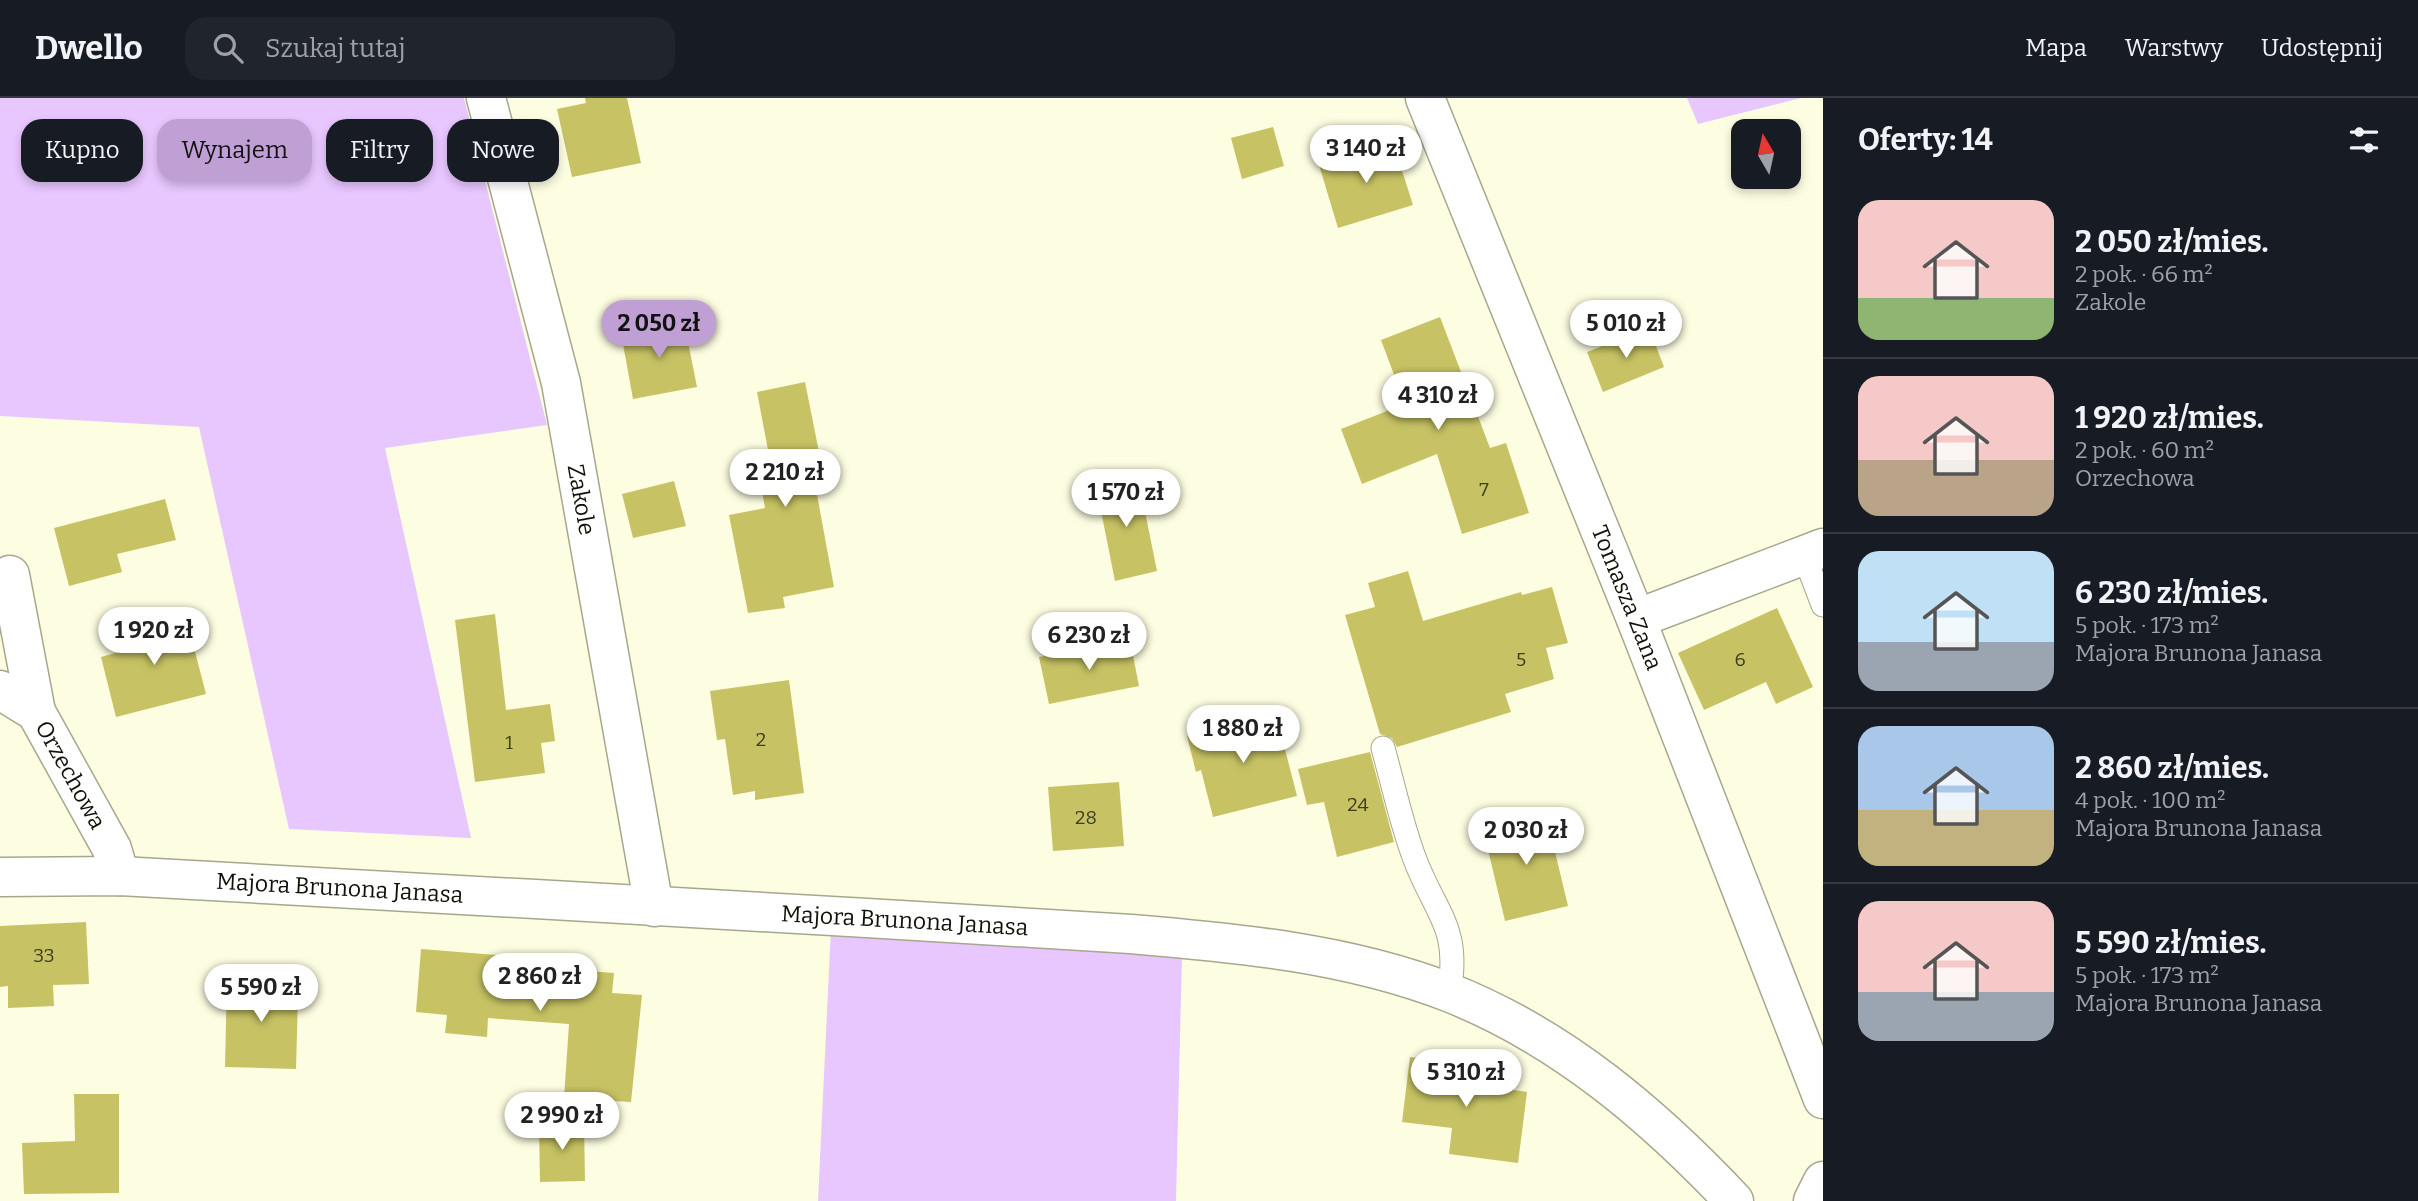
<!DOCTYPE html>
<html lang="pl">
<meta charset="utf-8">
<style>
body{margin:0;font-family:Bitter,serif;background:#20242c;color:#f1f3f6;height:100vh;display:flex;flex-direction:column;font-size:26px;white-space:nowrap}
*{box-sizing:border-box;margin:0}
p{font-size:23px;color:#9ea1a6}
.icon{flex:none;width:38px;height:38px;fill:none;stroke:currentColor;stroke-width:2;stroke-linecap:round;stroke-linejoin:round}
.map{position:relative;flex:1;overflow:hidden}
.drawer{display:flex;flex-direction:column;background:#171b24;width:595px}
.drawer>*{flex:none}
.banner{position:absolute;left:21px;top:21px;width:665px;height:63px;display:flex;gap:14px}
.needle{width:46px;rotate:351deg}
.buttons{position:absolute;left:1731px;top:21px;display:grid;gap:14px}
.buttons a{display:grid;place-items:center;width:70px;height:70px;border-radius:14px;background:#171b24;box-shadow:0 4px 10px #0003;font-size:35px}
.price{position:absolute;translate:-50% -60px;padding:0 16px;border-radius:24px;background:#fff;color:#222;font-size:23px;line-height:46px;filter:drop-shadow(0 2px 4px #0008)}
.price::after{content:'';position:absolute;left:50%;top:42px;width:21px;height:16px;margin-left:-10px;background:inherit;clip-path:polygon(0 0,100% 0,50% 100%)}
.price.selected{background:#c0a0d4;color:#111}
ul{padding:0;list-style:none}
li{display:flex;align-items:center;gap:21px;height:175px;padding:0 35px}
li+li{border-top:2px solid #363941}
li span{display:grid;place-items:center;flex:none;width:196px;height:140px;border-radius:21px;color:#555}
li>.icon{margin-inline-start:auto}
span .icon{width:84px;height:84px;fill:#fffc;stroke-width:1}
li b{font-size:30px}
h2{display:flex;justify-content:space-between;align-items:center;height:84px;padding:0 35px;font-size:30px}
.tag{padding:0 24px;border-radius:21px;background:#171b24;box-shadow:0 4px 10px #0003;font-size:24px;line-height:63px}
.tag.selected{background:#c0a0d4;color:#111}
header{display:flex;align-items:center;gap:42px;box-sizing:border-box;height:98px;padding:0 35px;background:#171b24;border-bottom:2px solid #363941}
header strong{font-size:33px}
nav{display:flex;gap:38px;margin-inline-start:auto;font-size:24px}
.search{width:490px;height:63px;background:#20242c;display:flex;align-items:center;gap:18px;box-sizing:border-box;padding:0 24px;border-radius:21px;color:#9ea1a6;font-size:26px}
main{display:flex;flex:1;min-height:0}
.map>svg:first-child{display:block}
.green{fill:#e8c6fe}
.building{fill:#c7c364}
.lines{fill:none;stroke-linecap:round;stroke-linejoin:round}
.lane-casing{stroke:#a7a78e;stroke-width:25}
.street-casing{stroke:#a7a78e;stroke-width:41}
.lane{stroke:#fff;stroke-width:23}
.street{stroke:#fff;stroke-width:38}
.labels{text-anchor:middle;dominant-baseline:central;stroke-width:6;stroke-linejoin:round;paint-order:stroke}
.number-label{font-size:19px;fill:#3e3e1f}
.street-label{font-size:23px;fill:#111108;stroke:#fff}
</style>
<header>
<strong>Dwello</strong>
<div class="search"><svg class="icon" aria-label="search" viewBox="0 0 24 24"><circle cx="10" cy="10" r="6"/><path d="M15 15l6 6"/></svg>Szukaj tutaj</div>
<nav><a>Mapa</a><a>Warstwy</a><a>Udostępnij</a></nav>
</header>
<main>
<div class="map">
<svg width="1823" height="1103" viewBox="0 0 1823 1103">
<rect width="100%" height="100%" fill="#fdfde2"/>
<g class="green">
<polygon points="0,0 464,0 547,327 385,350 471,740 289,731 199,329 0,318"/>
<polygon points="1687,0 1801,0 1698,26"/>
<polygon points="831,830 1182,858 1176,1103 818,1103"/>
</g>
<g class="building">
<polygon points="585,0 627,0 641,65 572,79 557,11 586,5"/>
<polygon points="1273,29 1284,68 1242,81 1231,40"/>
<polygon points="1393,44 1413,107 1338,130 1319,67"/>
<polygon points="1440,219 1490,350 1506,345 1529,415 1462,436 1437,356 1362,386 1341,331 1405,306 1381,242"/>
<polygon points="684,224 697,289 633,301 621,235"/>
<polygon points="1649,230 1664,269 1603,294 1587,254"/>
<polygon points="805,284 826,389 816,391 834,489 783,499 785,510 748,515 729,417 765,410 758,371 771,368 757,294"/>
<polygon points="1138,379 1157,473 1115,483 1096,388"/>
<polygon points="674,383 686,428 633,440 622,396"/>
<polygon points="165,401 176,442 117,456 122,474 69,488 54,430"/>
<polygon points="1408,473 1423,523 1521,494 1522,497 1552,489 1568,545 1546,550 1554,581 1505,596 1511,614 1397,649 1392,640 1380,636 1345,517 1375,509 1368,485"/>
<polygon points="1777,510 1813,589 1776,606 1766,584 1704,612 1678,555"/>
<polygon points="185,515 206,596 116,619 101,559 133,550 128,530"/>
<polygon points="495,516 506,612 550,606 555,643 541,645 545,675 475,684 455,522"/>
<polygon points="1130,542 1139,588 1049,606 1039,559"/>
<polygon points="789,582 804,695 755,702 755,693 733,697 725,641 717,642 710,593"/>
<polygon points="1276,616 1297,698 1213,719 1201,672 1196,674 1187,638"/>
<polygon points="1370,654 1394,744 1337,759 1324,704 1307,707 1298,671"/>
<polygon points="1119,684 1124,748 1053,753 1048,689"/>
<polygon points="1546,716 1568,808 1505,823 1483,731"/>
<polygon points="86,824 89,886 53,887 54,908 8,910 8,888 0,889 0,828"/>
<polygon points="421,851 509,858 509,867 614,875 612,895 642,897 631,1004 564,1000 569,926 488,920 487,939 445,935 447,917 416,914"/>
<polygon points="227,880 290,881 289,899 298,899 296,971 225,969"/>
<polygon points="1410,959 1487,969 1484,988 1527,994 1518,1065 1449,1056 1452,1030 1402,1024"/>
<polygon points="74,996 119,996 119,1095 24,1096 22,1045 75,1043"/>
<polygon points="584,1025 585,1083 540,1084 539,1026"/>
</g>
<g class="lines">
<defs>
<g id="lane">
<polyline points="1804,457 1823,507"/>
<path d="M1383 650C1393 686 1401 724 1414 759 1435 816 1461 828 1449 895"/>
</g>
<g id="street">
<path id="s1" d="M486 0 561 285 654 809"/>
<path id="s2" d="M1425 0 1636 521 1823 1001"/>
<polyline points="10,477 36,614"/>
<polyline points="1636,521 1823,450"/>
<path id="s3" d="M0 592 36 614 112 751 120 778"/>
<path id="s4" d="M0 779 120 778C369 790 618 807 867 820 955 825 1043 830 1131 836 1238 845 1347 855 1448 894 1560 938 1652 1016 1734 1103"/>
<polyline points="1813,1103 1823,1083"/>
</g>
</defs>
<use href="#lane" class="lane-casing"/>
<use href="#street" class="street-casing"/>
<use href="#lane" class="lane"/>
<use href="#street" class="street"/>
</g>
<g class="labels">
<g class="number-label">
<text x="1484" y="391">7</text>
<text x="1521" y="561">5</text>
<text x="1740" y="561">6</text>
<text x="761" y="641">2</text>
<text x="509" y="644">1</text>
<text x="1358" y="706">24</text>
<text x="1086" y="719">28</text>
<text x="44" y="857">33</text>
</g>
<g class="street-label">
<text stroke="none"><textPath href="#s1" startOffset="413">Zakole</textPath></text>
<text stroke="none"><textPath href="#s2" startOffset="539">Tomasza Zana</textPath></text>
<text stroke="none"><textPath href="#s3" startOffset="114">Orzechowa</textPath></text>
<text stroke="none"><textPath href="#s4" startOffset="340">Majora Brunona Janasa</textPath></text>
<text stroke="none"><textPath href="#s4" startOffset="906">Majora Brunona Janasa</textPath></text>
</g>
</g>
</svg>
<div class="buttons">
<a><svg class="needle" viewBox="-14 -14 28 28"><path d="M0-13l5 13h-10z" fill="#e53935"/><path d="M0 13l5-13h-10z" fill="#9ea1a6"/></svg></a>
</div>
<b class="price" style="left:1366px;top:87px">3 140 zł</b>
<b class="price selected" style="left:659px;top:262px">2 050 zł</b>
<b class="price" style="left:1626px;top:262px">5 010 zł</b>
<b class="price" style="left:1438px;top:334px">4 310 zł</b>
<b class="price" style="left:785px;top:411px">2 210 zł</b>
<b class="price" style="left:1126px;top:431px">1 570 zł</b>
<b class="price" style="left:154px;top:569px">1 920 zł</b>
<b class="price" style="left:1089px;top:574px">6 230 zł</b>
<b class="price" style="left:1243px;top:667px">1 880 zł</b>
<b class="price" style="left:1526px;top:769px">2 030 zł</b>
<b class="price" style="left:540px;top:915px">2 860 zł</b>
<b class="price" style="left:261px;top:926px">5 590 zł</b>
<b class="price" style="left:1466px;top:1011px">5 310 zł</b>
<b class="price" style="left:562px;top:1054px">2 990 zł</b>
<div class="banner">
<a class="tag">Kupno</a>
<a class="tag selected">Wynajem</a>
<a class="tag">Filtry</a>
<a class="tag">Nowe</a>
</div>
</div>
<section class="drawer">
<h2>Oferty: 14<svg class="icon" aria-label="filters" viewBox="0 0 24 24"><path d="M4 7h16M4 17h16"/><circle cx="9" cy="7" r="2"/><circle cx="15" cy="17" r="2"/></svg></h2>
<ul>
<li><span style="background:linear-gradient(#f6c9c9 70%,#8fb573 0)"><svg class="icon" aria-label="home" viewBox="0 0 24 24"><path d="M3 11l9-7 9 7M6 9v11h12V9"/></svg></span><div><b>2 050 zł/mies.</b><p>2 pok. · 66 m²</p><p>Zakole</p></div></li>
<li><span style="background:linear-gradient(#f6c9c9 60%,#b9a48a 0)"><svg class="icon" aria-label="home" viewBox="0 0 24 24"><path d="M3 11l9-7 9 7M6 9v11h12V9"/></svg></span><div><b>1 920 zł/mies.</b><p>2 pok. · 60 m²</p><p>Orzechowa</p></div></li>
<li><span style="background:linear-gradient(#bfe0f5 65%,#9aa5b1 0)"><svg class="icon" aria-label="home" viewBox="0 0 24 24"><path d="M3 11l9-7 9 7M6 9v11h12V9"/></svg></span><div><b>6 230 zł/mies.</b><p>5 pok. · 173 m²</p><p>Majora Brunona Janasa</p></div></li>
<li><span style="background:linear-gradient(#a9c7e8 60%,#c2b280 0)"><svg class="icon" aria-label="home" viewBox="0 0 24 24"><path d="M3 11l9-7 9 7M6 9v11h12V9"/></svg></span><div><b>2 860 zł/mies.</b><p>4 pok. · 100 m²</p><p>Majora Brunona Janasa</p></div></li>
<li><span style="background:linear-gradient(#f6c9c9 65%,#9aa5b1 0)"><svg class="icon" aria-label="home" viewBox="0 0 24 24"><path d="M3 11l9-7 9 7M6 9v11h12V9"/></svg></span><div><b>5 590 zł/mies.</b><p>5 pok. · 173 m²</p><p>Majora Brunona Janasa</p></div></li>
</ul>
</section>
</main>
